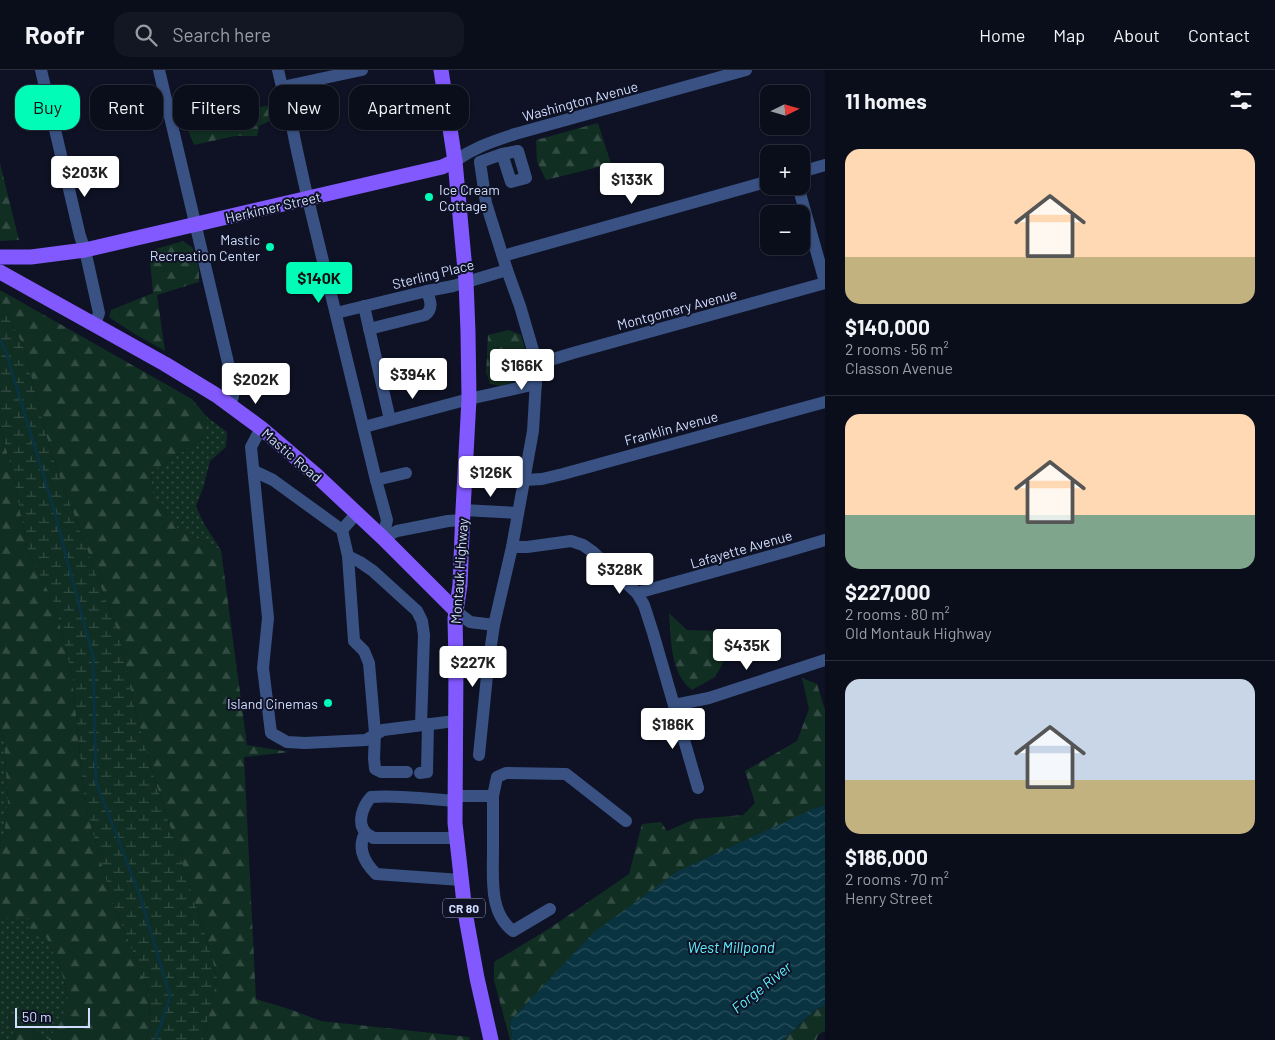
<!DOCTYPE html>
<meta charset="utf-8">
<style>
body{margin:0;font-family:Barlow,sans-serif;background:#131724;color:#f1f3f6;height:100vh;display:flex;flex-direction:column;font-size:19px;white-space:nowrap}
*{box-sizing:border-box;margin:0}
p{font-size:16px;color:#999ca3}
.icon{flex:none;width:28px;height:28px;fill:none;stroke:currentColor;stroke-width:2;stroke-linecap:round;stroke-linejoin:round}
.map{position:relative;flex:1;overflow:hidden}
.details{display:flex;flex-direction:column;background:#0a0e1b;width:450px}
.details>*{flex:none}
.hud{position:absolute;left:15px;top:15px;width:475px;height:45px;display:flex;gap:10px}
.needle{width:32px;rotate:85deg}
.fabs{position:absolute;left:760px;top:15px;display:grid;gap:10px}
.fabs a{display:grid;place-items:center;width:50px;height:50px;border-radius:10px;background:#0a0e1b;box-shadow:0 1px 4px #0004,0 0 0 1px #2a2e3a;font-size:25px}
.scale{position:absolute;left:15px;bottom:12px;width:75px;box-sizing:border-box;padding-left:5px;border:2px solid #d1ddff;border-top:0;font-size:14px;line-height:18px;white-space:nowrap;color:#d1ddff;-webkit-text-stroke:4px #0e1224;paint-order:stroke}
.price{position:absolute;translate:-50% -42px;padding:0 11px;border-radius:5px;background:#fff;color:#222;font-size:16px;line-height:32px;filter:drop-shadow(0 1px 2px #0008)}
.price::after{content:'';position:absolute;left:50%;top:30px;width:15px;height:11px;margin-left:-8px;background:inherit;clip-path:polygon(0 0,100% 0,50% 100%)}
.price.current{background:#00fcb7;color:#111}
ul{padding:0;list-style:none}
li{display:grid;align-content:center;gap:10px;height:265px;padding:0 20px}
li+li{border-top:1px solid #2a2e3a}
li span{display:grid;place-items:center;height:155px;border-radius:15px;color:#555}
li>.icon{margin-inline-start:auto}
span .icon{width:90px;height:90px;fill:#fffc;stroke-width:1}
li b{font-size:21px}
h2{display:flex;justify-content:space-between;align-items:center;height:60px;padding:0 20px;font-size:21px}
.chip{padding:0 18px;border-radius:15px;background:#0a0e1b;box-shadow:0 1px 4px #0004,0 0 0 1px #2a2e3a;font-size:18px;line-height:45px}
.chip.current{background:#00fcb7;color:#111}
header{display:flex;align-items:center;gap:30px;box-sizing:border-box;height:70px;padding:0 25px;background:#0a0e1b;border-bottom:1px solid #2a2e3a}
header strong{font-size:24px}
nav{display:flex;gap:28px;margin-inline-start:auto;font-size:18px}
.search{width:350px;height:45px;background:#131724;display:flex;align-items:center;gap:12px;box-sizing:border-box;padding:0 18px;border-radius:15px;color:#999ca3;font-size:19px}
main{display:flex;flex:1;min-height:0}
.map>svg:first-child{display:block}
.grass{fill:url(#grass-dots)}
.forest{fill:url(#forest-firs)}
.wetland{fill:url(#wetland-marsh)}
.water{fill:url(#water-waves)}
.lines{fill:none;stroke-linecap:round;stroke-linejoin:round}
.stream{stroke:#093341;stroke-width:3}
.minor{stroke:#395283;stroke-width:12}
.major{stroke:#8258ff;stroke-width:15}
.poi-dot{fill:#00fcb7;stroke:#0e1224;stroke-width:2}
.labels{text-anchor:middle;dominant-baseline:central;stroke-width:4;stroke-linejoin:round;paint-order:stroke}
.shield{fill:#0e1224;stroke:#96a0bd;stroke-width:1}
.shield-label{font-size:12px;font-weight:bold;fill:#d1ddff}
.street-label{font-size:14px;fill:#d1ddff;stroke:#0e1224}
.poi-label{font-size:14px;fill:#d1ddff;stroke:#0e1224;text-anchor:end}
.water-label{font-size:15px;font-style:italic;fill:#5ff1ff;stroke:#0e1224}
</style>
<header>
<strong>Roofr</strong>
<div class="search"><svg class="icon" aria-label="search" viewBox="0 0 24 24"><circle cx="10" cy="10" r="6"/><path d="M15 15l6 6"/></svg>Search here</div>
<nav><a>Home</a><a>Map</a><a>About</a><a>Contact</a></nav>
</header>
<main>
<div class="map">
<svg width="825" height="970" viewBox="0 0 825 970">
<defs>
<pattern id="grass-dots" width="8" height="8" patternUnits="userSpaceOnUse" patternTransform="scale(1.25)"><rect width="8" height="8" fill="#112e22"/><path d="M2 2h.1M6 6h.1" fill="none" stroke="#334c43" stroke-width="1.8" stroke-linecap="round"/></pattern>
<pattern id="forest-firs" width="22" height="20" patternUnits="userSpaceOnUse" patternTransform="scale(1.25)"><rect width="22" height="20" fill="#112e22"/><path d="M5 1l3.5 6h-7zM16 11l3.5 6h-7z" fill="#334c43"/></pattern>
<pattern id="wetland-marsh" width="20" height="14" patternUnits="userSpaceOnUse" patternTransform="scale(1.25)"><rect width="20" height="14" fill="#112e22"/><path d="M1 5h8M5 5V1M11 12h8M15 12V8" fill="none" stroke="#334c43"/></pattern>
<pattern id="water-waves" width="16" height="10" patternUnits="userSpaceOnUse" patternTransform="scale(1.25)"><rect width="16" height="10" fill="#093341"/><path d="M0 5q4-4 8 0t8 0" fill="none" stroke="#2c505e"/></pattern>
</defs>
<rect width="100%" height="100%" fill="#0e1224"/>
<g class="grass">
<polygon points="207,347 227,362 226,377 210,391 204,415 196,436 204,454 221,480 178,459 153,429 151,402 202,369"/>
<polygon points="0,658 4,670 8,734 4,766 0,771"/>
<polygon points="0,848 29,848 46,867 61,899 68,929 62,950 48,970 44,970 30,958 8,947 16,970 0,970"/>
</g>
<g class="forest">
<polygon points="274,34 282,45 259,56 257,66 235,66 194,75 183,48 211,41 234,43"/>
<polygon points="598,53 611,94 546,110 537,92 536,70"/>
<polygon points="0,93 19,170 0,171"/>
<polygon points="183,171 193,178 199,199 199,212 157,225 165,281 133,263 109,247 111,240 153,223 149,181"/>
<polygon points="0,220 192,329 207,347 202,369 151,402 153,429 178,459 221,480 247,675 290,682 244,687 256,929 292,940 321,951 469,967 470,970 203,970 217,908 207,870 153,704 135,640 119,565 51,383 23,275 0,232"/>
<polygon points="509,260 521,265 530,297 524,307 502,316 490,314 486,302 488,265"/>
<polygon points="0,355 13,405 28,481 55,535 72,605 85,734 112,831 147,916 151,956 146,970 48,970 61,950 68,929 61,899 46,867 31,864 29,848 0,848 0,771 4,765 8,734 4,670 0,658"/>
<path d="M669 543 687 560 721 561 727 586 715 607 692 620C670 604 671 568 669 543Z"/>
<polygon points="802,608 817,614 825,640 825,735 813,739 528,932 510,951 512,970 510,970 494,910 494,892 550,858 629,804 642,754 661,752 667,761 695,749 743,745 755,733 745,701 797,671 809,639"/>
<polygon points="825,936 825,961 818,965 816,970 783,970 815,940"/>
<polygon points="8,946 30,958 44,970 16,970"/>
</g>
<polygon class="wetland" points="0,232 23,275 51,383 119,565 135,640 153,704 207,870 217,908 203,970 146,970 151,956 147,916 112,831 85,734 72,605 55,535 28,481 13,405 0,355"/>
<polygon class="water" points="825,735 825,936 815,940 783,970 512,970 510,951 593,863 678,801 813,739"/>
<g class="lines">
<polyline class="stream" points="0,270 5,279 54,440 93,587 96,712 140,826 170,926 156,970"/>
<g class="minor">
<polyline points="41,0 80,166 85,180 99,243 95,254"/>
<polyline points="159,0 234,318 233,326 230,335"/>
<polyline points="278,0 282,17 287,31 296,76 306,121 376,410 387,450 383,468"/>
<polyline points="282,17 362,0"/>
<path d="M455 91C475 77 492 72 515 64L746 0"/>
<polyline points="801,102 825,95"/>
<polyline points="798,116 825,212"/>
<polyline points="503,186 769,111"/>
<polyline points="364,236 390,350"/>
<polyline points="336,243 427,221 453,216 507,200"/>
<path d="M369 259 425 245C434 239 430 230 427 221"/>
<polyline points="537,294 573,283 825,213"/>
<polyline points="364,357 469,329 536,314"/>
<polyline points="261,358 251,377 268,548 263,598 271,663 287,672 305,673 366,670 383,660 455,651"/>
<polyline points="254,401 273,410 342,460 348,486 360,492 373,501 417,541 422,551 424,565 421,655"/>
<polyline points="376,410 406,403"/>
<polyline points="525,410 542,409 563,404 825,332"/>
<polyline points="463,440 518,443"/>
<polyline points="342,460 356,444"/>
<polyline points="383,468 397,461 448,451 462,450"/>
<polyline points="512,477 527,477 571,471 583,475 593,482 637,523 644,535 653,563 698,718"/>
<polyline points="348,486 354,571 364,581 369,593 375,663 374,688 375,699 381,702 407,702"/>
<polyline points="637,523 788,481 825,470"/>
<polyline points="456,541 470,552 494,555"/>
<polyline points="674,635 709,628 825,590"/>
<polyline points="479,685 488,596 494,555 512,477 533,361 537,294 520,236 507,200 486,133 480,92 502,84 518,81 526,108 511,112 502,84"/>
<polyline points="420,703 427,702 428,654"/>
<polyline points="455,726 493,726 497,707 506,703 566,704 626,751"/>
<path d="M493 726C493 744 493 763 493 781 493 808 489 843 513 861L550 839"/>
<path d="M455 731C427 729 399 725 371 727 363 736 356 753 366 763 368 765 371 766 373 768H456"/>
<path d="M365 763C357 778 364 792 376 804L461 810"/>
</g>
<g class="major">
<polyline points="441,0 455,91 466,211 468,262 469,329 463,440 460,515 455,548 456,593 455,753 465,842 477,908 491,970"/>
<polyline points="0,187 31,187 85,180 442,97 455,91"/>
<polyline points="0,202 165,294 216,325 261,358 316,405 383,468 456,541"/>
</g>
</g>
<g class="poi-dot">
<circle cx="429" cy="127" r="5"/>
<circle cx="270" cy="177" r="5"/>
<circle cx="328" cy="633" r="5"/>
</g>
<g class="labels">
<rect class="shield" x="443" y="828.5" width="42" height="19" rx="4"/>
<g class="shield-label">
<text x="464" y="838">CR 80</text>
</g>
<g class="street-label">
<text transform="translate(580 31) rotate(-15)">Washington Avenue</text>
<text transform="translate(273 137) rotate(-13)">Herkimer Street</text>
<text transform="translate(433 204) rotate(-14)">Sterling Place</text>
<text transform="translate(677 239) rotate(-15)">Montgomery Avenue</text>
<text transform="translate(671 358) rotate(-15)">Franklin Avenue</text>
<text transform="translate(292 385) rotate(41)">Mastic Road</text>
<text transform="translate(741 479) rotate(-16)">Lafayette Avenue</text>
<text transform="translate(459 501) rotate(-86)">Montauk Highway</text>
</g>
<g class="poi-label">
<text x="439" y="119" text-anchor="start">Ice Cream<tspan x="439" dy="16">Cottage</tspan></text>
<text x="260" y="169">Mastic<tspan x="260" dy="16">Recreation Center</tspan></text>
<text x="318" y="633">Island Cinemas</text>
</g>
<g class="water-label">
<text x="731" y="877">West Millpond</text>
<text transform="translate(761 917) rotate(-39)">Forge River</text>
</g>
</g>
</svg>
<div class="fabs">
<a><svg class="needle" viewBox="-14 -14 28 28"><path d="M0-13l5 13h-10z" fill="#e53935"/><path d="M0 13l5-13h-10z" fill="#999ca3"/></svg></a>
<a>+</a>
<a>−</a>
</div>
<div class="scale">50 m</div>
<b class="price" style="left:85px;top:128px">$203K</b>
<b class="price" style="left:632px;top:135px">$133K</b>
<b class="price current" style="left:319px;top:234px">$140K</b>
<b class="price" style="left:522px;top:321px">$166K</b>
<b class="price" style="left:413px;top:330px">$394K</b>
<b class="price" style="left:256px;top:335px">$202K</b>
<b class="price" style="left:491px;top:428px">$126K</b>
<b class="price" style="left:620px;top:525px">$328K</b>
<b class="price" style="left:747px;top:601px">$435K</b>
<b class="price" style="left:473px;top:618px">$227K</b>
<b class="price" style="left:673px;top:680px">$186K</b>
<div class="hud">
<a class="chip current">Buy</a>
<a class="chip">Rent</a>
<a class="chip">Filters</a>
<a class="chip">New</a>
<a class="chip">Apartment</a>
</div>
</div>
<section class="details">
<h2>11 homes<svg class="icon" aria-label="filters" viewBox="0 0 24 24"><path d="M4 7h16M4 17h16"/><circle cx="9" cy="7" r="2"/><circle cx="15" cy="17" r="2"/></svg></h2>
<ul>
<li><span style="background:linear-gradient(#ffd9b3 70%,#c2b280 0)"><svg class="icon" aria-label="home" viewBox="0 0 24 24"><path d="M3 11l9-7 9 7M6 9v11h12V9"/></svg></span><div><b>$140,000</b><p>2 rooms · 56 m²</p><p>Classon Avenue</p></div></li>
<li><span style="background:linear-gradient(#ffd9b3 65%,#7fa58c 0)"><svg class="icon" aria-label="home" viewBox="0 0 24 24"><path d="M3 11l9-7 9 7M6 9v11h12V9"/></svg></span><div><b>$227,000</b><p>2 rooms · 80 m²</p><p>Old Montauk Highway</p></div></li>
<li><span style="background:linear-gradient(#c9d6e8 65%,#c2b280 0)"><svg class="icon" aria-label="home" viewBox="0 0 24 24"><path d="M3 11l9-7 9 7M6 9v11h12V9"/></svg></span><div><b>$186,000</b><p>2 rooms · 70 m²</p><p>Henry Street</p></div></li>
</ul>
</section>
</main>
